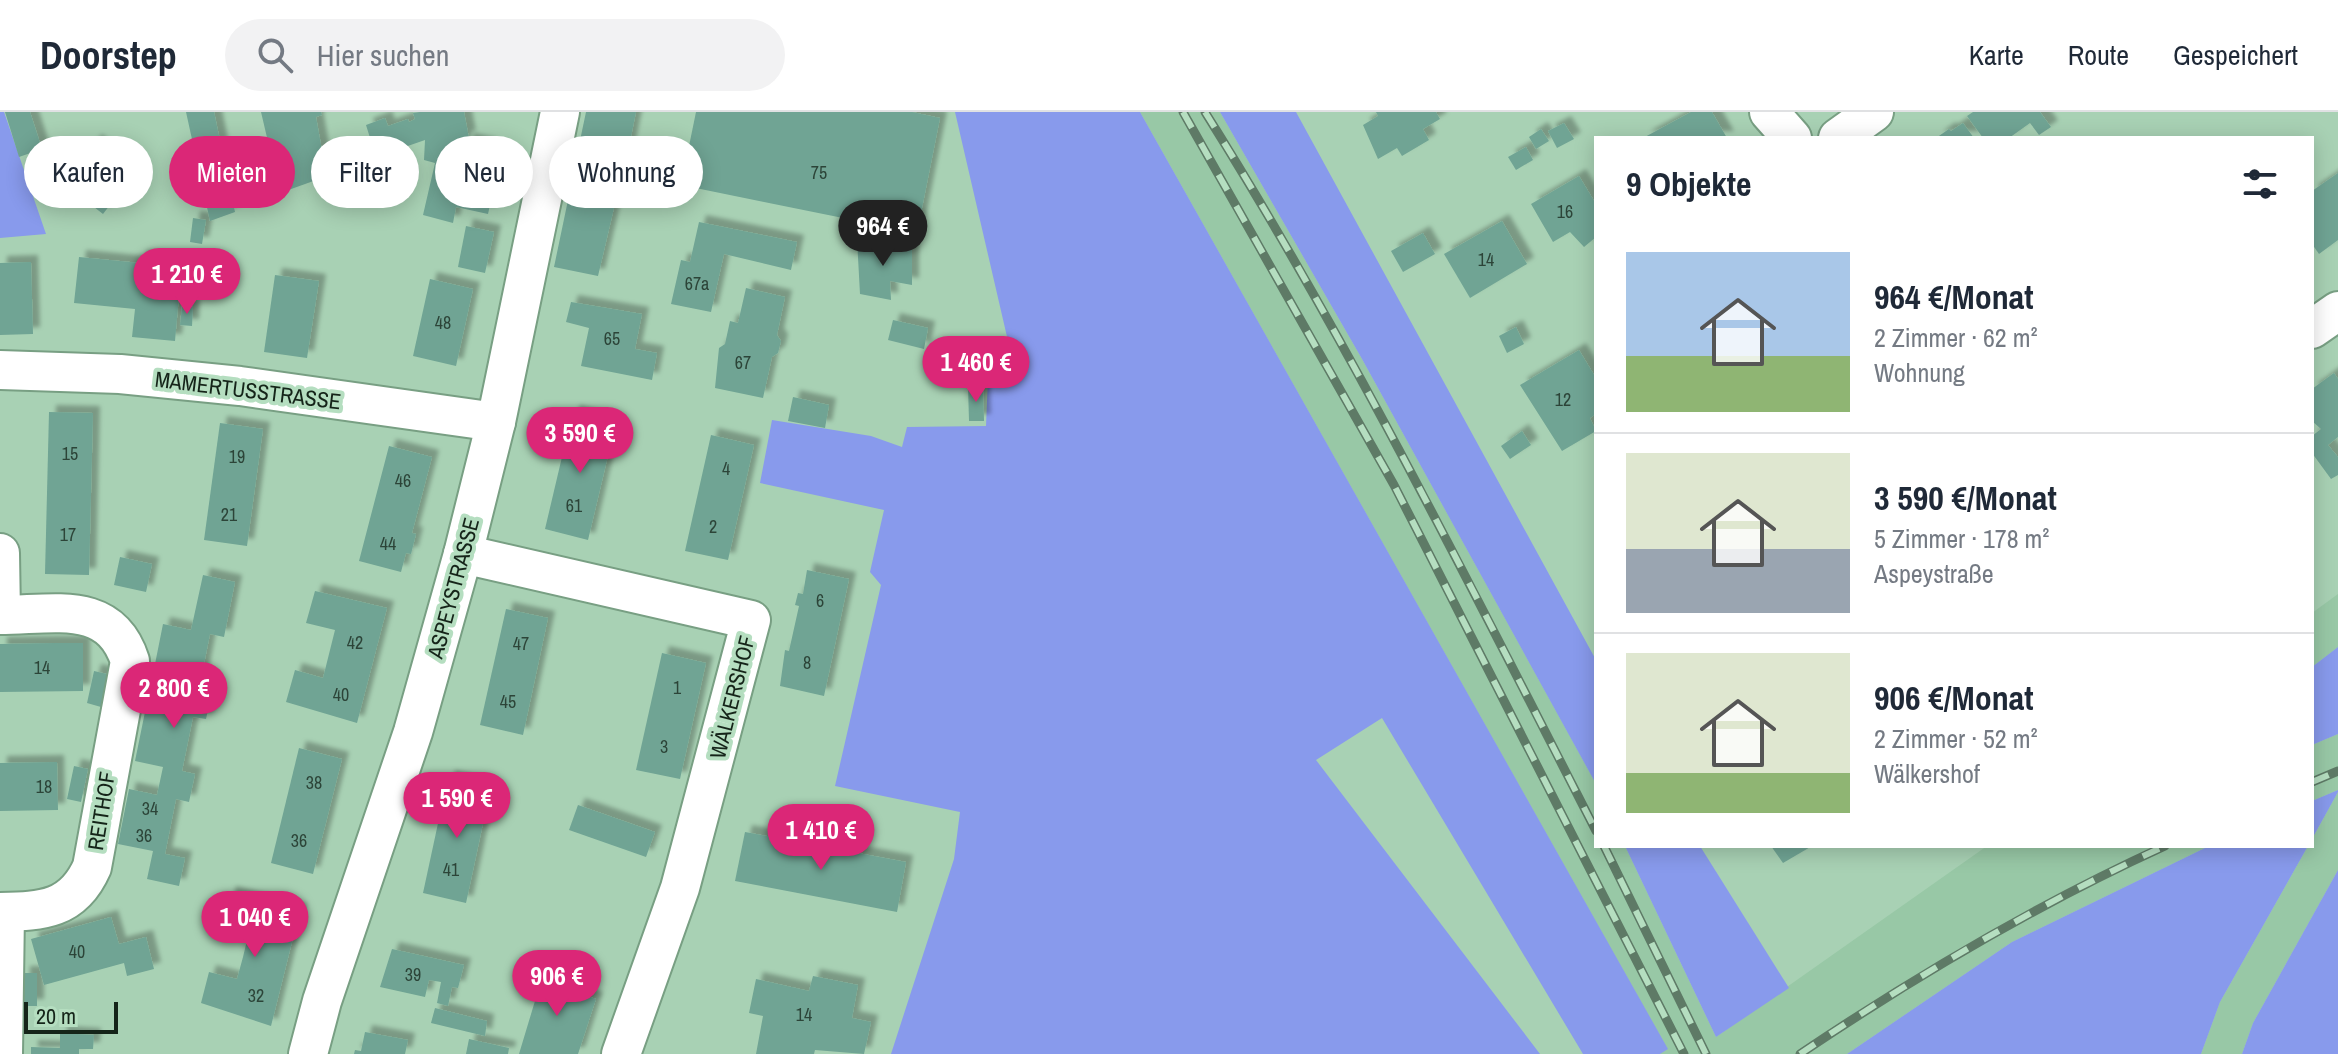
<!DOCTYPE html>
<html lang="de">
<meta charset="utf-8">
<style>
body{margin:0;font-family:"Archivo Narrow",sans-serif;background:#f2f2f3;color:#1f2937;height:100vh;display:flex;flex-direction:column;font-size:30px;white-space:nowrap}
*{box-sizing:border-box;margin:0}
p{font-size:26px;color:#747a83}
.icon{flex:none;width:44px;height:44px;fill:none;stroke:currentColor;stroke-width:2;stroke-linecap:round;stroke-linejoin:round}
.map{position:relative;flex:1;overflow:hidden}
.panel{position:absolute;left:1594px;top:24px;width:720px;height:712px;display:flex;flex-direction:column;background:#fff;border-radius:0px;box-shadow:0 4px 20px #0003}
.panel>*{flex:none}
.hud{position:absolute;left:24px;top:24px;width:760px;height:72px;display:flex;gap:16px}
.scale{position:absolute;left:24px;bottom:20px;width:94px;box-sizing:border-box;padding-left:8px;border:4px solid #152419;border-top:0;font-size:22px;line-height:28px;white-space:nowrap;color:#152419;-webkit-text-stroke:6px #b5dec0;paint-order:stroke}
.price{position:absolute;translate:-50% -68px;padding:0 18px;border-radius:28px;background:#db2777;color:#fff;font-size:26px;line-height:52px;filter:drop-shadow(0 2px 4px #0008)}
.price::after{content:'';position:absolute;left:50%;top:48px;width:24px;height:18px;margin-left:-12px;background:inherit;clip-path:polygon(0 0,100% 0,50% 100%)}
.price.active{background:#222;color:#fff}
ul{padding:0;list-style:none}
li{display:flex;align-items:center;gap:24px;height:200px;padding:0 32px}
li+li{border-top:2px solid #e0e1e3}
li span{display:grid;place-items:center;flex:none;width:224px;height:160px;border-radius:0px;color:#555}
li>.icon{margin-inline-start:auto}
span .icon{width:96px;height:96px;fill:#fffc;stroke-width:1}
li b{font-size:34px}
h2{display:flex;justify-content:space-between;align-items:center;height:96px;padding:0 32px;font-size:34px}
.pill{padding:0 28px;border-radius:36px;background:#fff;box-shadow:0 4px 20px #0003;font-size:28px;line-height:72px}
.pill.active{background:#db2777;color:#fff}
header{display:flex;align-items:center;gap:48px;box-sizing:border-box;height:112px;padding:0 40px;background:#fff;border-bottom:2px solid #e0e1e3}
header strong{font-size:38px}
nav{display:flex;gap:44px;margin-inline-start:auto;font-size:28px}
.search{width:560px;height:72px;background:#f2f2f3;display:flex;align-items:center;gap:20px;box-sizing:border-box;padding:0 28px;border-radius:44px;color:#747a83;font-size:30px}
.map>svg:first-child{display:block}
.built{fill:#98c8a6}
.green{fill:#889aec}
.building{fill:#70a494;filter:url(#shadow)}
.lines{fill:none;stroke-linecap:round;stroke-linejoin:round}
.minor-casing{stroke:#789f83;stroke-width:42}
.minor{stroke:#fff;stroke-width:38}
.rail-casing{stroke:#5e7a66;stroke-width:9}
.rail{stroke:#b5dec0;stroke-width:6;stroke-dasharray:18;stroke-linecap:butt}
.labels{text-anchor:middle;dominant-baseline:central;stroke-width:8;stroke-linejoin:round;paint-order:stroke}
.number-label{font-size:18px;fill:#2c4438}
.street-label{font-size:22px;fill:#152419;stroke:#b5dec0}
</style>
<header>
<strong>Doorstep</strong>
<div class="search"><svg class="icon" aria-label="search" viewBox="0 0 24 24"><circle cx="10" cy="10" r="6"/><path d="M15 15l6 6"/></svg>Hier suchen</div>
<nav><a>Karte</a><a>Route</a><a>Gespeichert</a></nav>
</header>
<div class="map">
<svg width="2338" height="942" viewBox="0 0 2338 942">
<defs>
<filter id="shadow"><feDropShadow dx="7" dy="-7" stdDeviation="2" flood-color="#0004"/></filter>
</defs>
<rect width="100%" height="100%" fill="#a8d1b4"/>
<g class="built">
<polygon points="1140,0 1220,0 1362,247 1594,668 1596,734 1625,734 1716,925 1987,734 2209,734 2012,830 1847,942 1660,942 1667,936"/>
<polygon points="2338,482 2338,535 2312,555 2312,501"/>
<polygon points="2338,622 2338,678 2312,689 2312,633"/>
<polygon points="2338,680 2338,758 2253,911 2242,942 2201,942 2220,890 2308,734 2312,734 2312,727"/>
</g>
<g class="green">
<polygon points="0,0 4,0 46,122 0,126"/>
<polygon points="955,0 1140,0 1668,937 1660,942 1583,942 1382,606 1316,648 1540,942 891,942 954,747 960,700 835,674 881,473 870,460 884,398 760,371 772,308 871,324 902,335 907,315 986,314 989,241 1011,242"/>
<polygon points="1220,0 1296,0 1596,548 1596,672 1362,247"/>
<polygon points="2338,535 2338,622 2312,633 2312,555"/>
<polygon points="2338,678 2338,680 2312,727 2312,689"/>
<polygon points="1625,734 1700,734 1789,876 1716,925"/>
<polygon points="2209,734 2308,734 2220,890 2201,942 1847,942 2012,830"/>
<polygon points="2338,758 2338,942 2242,942 2253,911"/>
</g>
<g class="building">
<polygon points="5,0 30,0 42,37 19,45"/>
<polygon points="186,0 214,0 235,100 210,109"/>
<polygon points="261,0 321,0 322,3 316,5 323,44 327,44 333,62 280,81"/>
<polygon points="420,0 464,0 469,26 465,25 461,40 465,41 467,28 490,33 488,46 468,42 465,55 497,62 488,102 456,95 453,111 423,103 435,51 424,48 425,28 376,45 366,13 385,6 388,14 408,7 409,10 415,7 413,1"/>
<polygon points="586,0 636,0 625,54 674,64 683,92 618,79 598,164 554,155 572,69 616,78 618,66 574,57"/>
<polygon points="696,0 912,0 940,6 917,121 681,73"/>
<polygon points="1376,0 1436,0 1440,7 1423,17 1429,28 1402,44 1397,36 1378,47 1363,13 1378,4"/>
<polygon points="1691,0 1712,0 1727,26 1643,26"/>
<polygon points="1973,0 2040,0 2051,15 2039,23 2030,11 2009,26 1983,26 1967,4"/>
<polygon points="1564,11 1574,27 1557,36 1548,19"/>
<polygon points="1963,11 1974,26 1936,26 1949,17 1951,19"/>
<polygon points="1541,17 1549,29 1536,37 1529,25"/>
<polygon points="95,29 135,61 103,102 63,71"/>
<polygon points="1526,35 1533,48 1516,58 1508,45"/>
<polygon points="194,53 197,72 178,75 176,56"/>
<polygon points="2338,61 2338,128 2319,142 2312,132 2312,79"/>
<polygon points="1579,64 1596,92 1596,125 1584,135 1570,120 1553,130 1531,92"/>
<polygon points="193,106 206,108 202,132 190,130"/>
<polygon points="1502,109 1527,152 1470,186 1444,142"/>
<polygon points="699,110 797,130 791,158 724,142 711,200 671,192 681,148 690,150"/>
<polygon points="466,114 494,120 485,161 458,155"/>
<polygon points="1423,121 1435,142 1403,160 1391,139"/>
<polygon points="857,127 912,138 912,173 890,169 891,188 860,182"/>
<polygon points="79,145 140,151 140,145 182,149 175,229 132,225 135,197 74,191"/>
<polygon points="31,150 33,222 0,223 0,151"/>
<polygon points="275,163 319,169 307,246 264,240"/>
<polygon points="430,167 473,177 456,254 413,244"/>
<polygon points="746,176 785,185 777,223 781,229 778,241 772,245 763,286 715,276 719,236 725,232 730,209 738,211"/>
<polygon points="571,190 642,202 635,237 657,241 652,268 581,254 589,216 566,210"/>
<polygon points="182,194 193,195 192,214 180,213"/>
<polygon points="893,208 928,216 924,237 888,228"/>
<polygon points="1516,215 1524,232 1507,241 1499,224"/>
<polygon points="1579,238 1596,266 1596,302 1590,306 1596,319 1562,339 1520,273"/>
<polygon points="2334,261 2338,267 2338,325 2328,333 2338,345 2338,363 2331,367 2312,341 2312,324 2321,317 2312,309 2312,277"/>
<polygon points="968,274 983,274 984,309 969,309"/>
<polygon points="793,285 829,293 825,316 788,309"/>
<polygon points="49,300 93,301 89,463 45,462"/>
<polygon points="573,300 616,310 588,428 545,417 566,328 560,324 562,311 570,310"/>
<polygon points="220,311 263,317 247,434 204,428"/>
<polygon points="1522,319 1531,333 1510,347 1501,334"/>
<polygon points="711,323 754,333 728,448 685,439"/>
<polygon points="389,334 432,345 412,421 416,422 411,442 406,441 401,460 359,449"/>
<polygon points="120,445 152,452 146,480 114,473"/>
<polygon points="807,458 849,467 824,584 780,574 785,538 789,539 799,494 795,493 798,481 803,482"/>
<polygon points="203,463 235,470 224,525 210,522 199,577 212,580 206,607 193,605 182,659 195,662 189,690 176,687 165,742 185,746 179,774 147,767 153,739 118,732 129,677 157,683 163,655 135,649 146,595 174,600 177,587 180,573 152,567 163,512 191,518"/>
<polygon points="315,479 387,496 357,611 286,590 295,558 323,566 335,518 306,511"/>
<polygon points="506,497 548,506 523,623 480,613"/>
<polygon points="55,531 83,531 83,579 0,580 0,532"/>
<polygon points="662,541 706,551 680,667 636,658"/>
<polygon points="94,559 107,562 101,595 87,591"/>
<polygon points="299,636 342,647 313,762 271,751"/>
<polygon points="57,650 58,698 0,699 0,651"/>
<polygon points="74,654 88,657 81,690 67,687"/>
<polygon points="448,665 491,674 466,791 423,781"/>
<polygon points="578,693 655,720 646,745 569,718"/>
<polygon points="745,720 906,750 897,800 735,769"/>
<polygon points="1771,734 1812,734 1783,751"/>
<polygon points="229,781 300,798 271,914 201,891 209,860 237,867 243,845 249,820 221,813"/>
<polygon points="111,805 119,832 146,825 154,857 127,864 124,851 44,873 31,827"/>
<polygon points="392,837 464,853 458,876 452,875 448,894 437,891 441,870 429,868 425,885 380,875"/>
<polygon points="540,854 565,862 561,875 596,887 578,942 519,942 541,869 535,867"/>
<rect x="23" y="861" width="14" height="33"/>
<polygon points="813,864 858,873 852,906 871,910 864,942 815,938 814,942 756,942 763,904 749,901 756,867 809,879"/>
<polygon points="435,896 487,909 485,924 431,911"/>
<polygon points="365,920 408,928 405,942 354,942 355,938 361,939"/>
<polygon points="60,921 94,923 93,937 79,937 79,942 31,942 31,935 60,936"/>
<polygon points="469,927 509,936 508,942 466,942"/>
</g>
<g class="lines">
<defs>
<g id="minor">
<polyline points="1769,0 1792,26"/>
<polyline points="1838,26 1874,0"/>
<polyline points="2312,217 2338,199"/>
<polyline points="0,258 120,262 240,274 496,310"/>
<polyline points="0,441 1,503"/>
<polyline points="463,442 751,508 680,776 621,942"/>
<path d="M0 503C54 503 110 487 130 549L92 755C73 798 43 799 0 800"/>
<polyline points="3,942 5,800"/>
<polyline points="308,942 322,889 413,620 463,442 496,310 560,0"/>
</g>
</defs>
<use href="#minor" class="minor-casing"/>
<use href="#minor" class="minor"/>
<defs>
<g id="rail">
<polyline points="1183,0 1394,373 1684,942"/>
<path d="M1205 0C1350 231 1472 477 1596 719"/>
<polyline points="2312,670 2338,659"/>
<polyline points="1604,734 1706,942"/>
<path d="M1800 942C1916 864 2038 792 2165 734"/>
</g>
</defs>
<use href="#rail" class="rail-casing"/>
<use href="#rail" class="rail"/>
</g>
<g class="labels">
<g class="number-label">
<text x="819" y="60">75</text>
<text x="1565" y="99">16</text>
<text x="1486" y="147">14</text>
<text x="697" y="171">67a</text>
<text x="443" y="210">48</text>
<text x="612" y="226">65</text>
<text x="743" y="250">67</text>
<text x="1563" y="287">12</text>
<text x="70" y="341">15</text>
<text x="237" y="344">19</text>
<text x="726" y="356">4</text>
<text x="403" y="368">46</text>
<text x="574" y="393">61</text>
<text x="229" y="402">21</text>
<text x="713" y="414">2</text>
<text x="68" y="422">17</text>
<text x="388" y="431">44</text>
<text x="820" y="488">6</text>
<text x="355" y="530">42</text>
<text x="521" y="531">47</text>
<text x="807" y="550">8</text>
<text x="42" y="555">14</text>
<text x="677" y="575">1</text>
<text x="341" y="582">40</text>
<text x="508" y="589">45</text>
<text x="664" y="634">3</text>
<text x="314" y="670">38</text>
<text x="44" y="674">18</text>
<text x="150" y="696">34</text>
<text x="144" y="723">36</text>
<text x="299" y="728">36</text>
<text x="451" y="757">41</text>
<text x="77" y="839">40</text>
<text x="413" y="862">39</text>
<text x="256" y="883">32</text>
<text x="804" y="902">14</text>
</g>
<g class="street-label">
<text transform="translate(248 278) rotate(7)">MAMERTUSSTRASSE</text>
<text transform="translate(453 476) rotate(-75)">ASPEYSTRASSE</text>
<text transform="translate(732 585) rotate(-76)">WÄLKERSHOF</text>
<text transform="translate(101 699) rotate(-81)">REITHOF</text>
</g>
</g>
</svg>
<div class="scale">20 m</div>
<b class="price active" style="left:883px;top:156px">964 €</b>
<b class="price" style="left:187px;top:204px">1 210 €</b>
<b class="price" style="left:976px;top:292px">1 460 €</b>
<b class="price" style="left:580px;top:363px">3 590 €</b>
<b class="price" style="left:174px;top:618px">2 800 €</b>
<b class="price" style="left:457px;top:728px">1 590 €</b>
<b class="price" style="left:821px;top:760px">1 410 €</b>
<b class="price" style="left:255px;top:847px">1 040 €</b>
<b class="price" style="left:557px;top:906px">906 €</b>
<div class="hud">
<a class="pill">Kaufen</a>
<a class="pill active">Mieten</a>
<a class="pill">Filter</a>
<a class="pill">Neu</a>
<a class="pill">Wohnung</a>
</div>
<section class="panel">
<h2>9 Objekte<svg class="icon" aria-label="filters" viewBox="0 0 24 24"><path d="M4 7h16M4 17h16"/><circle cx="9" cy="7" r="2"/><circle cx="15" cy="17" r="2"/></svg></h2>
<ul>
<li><span style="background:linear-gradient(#a9c7e8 65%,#8fb573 0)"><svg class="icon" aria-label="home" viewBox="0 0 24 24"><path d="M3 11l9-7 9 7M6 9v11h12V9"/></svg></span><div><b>964 €/Monat</b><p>2 Zimmer · 62 m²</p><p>Wohnung</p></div></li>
<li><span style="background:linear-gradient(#dfe7d0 60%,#9aa5b1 0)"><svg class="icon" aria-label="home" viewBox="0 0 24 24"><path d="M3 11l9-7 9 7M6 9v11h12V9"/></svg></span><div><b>3 590 €/Monat</b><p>5 Zimmer · 178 m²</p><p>Aspeystraße</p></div></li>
<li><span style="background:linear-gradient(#dfe7d0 75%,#8fb573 0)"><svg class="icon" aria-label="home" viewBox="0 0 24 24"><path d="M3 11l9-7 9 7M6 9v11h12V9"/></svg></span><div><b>906 €/Monat</b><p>2 Zimmer · 52 m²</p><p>Wälkershof</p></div></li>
</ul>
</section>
</div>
